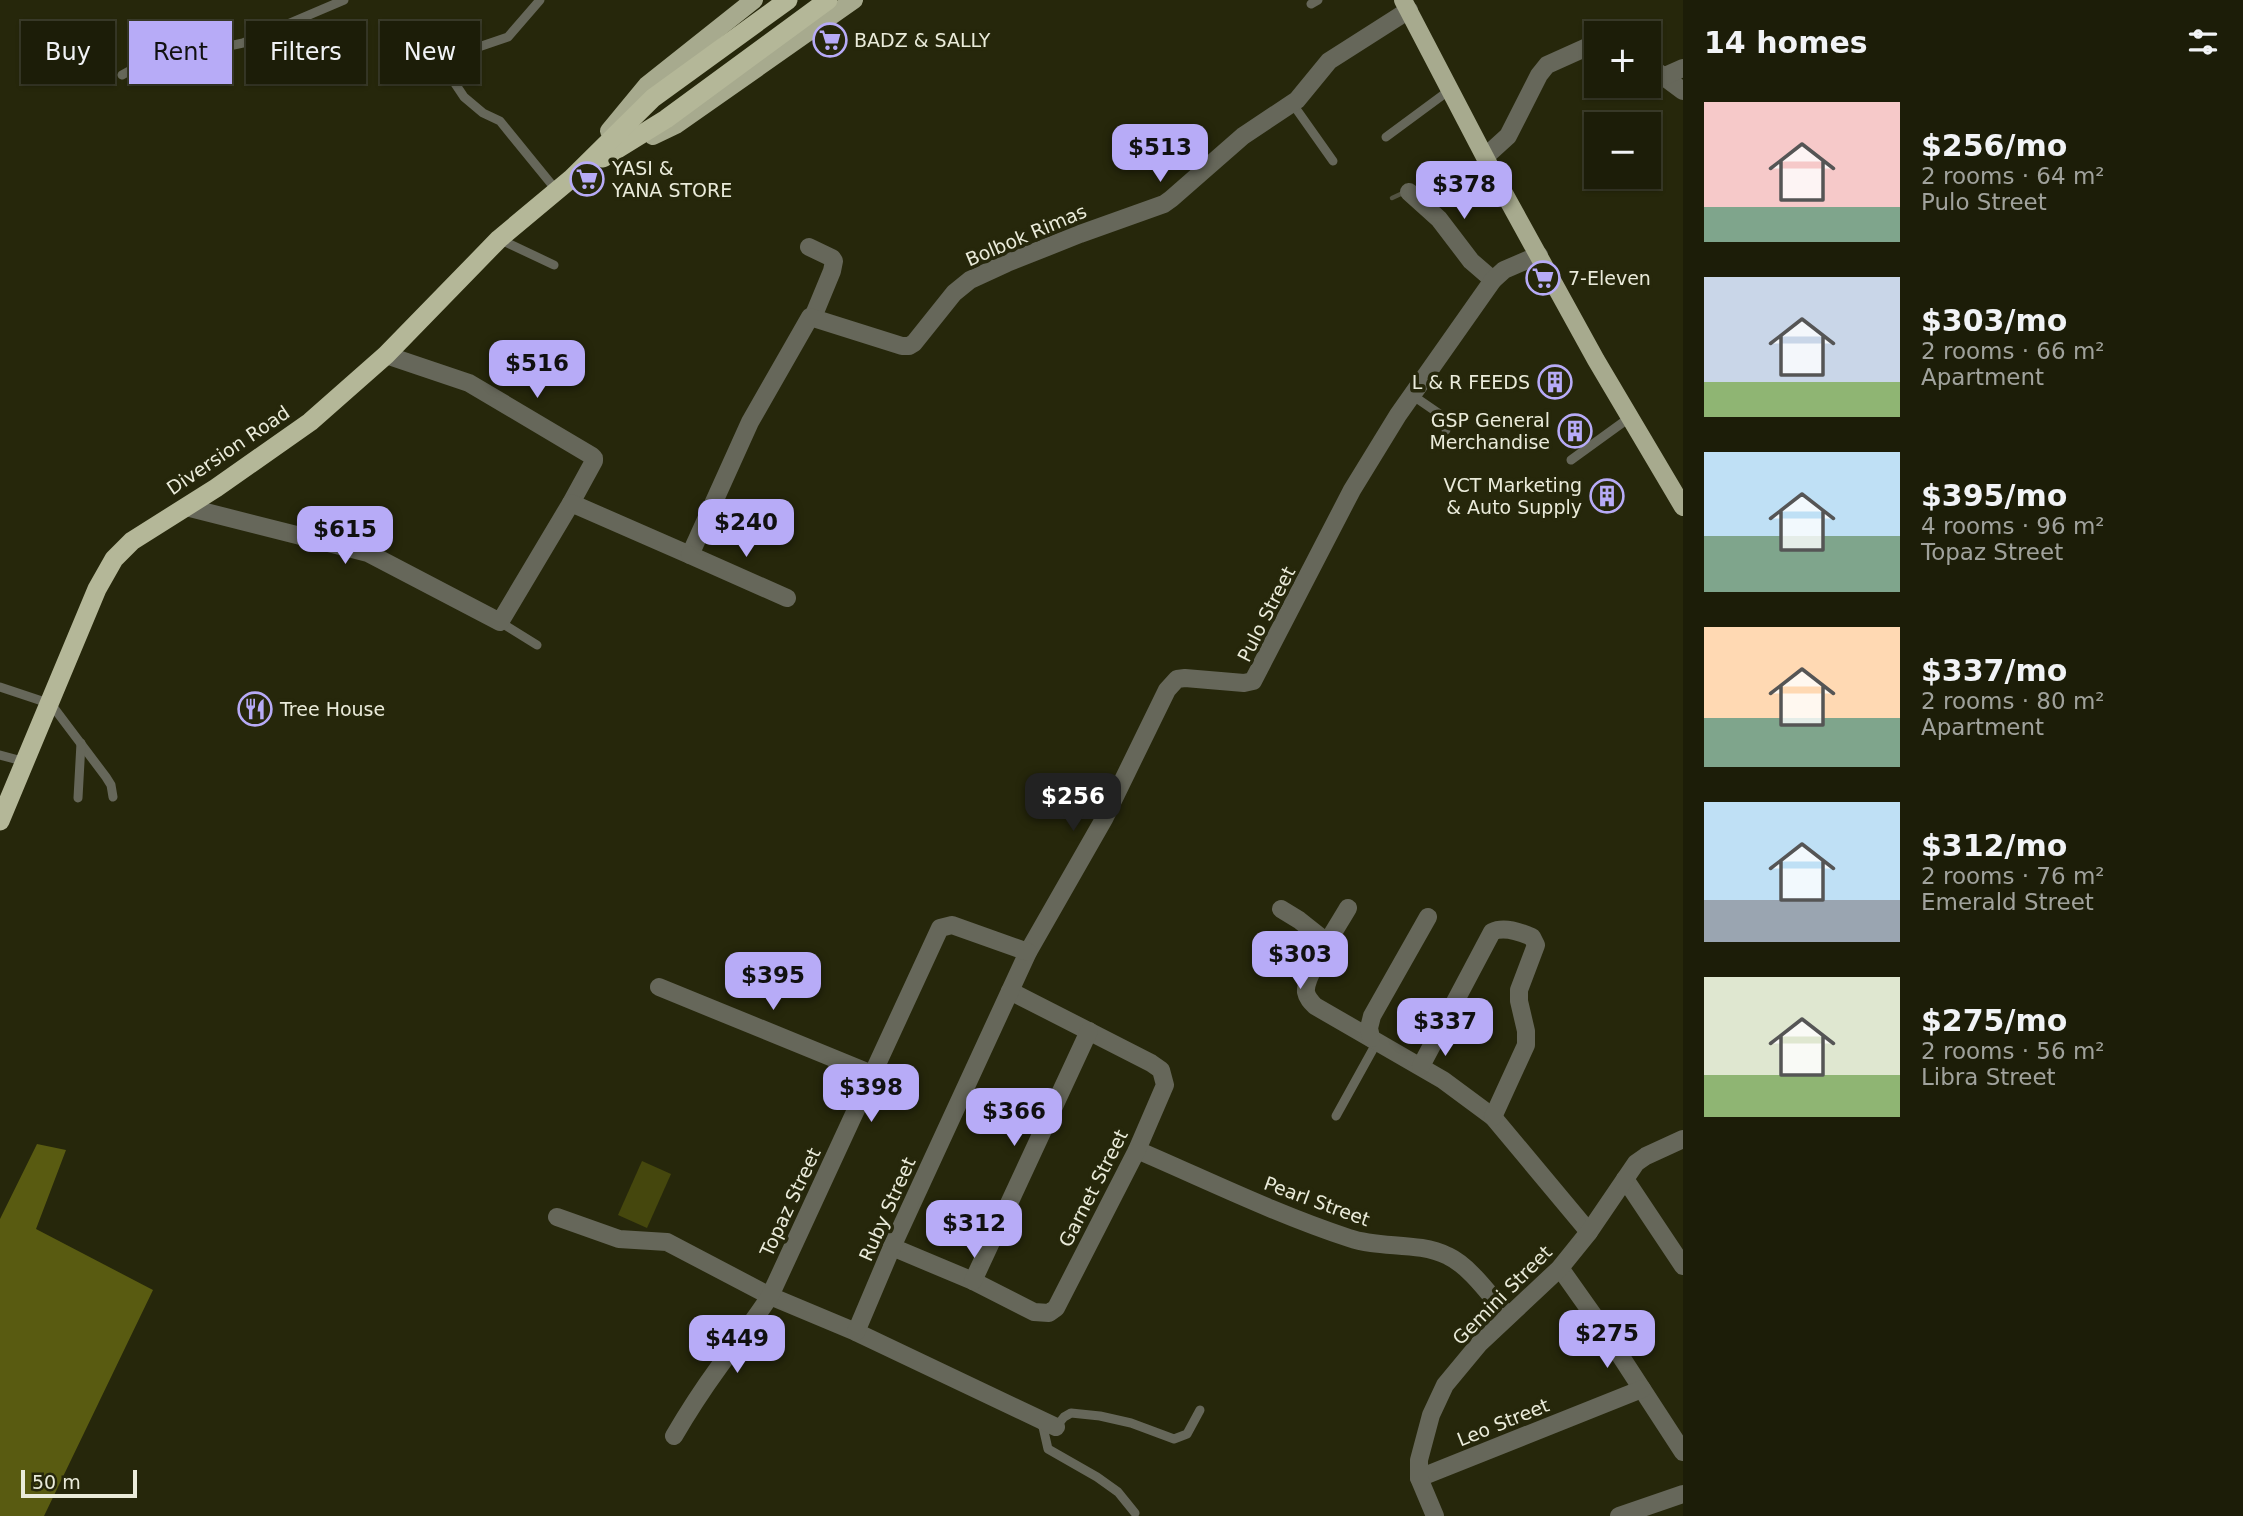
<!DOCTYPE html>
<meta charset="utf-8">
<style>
body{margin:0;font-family:"DejaVu Sans",sans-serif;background:#252612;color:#f1f3f6;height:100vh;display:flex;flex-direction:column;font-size:26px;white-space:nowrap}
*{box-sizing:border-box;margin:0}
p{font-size:23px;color:#a0a29c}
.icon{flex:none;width:38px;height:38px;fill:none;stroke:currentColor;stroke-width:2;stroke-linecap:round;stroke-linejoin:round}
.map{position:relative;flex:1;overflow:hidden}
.panel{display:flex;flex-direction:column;background:#1c1d08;width:560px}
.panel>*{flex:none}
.top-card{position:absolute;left:21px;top:21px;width:665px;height:63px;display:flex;gap:14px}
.buttons{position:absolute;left:1584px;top:21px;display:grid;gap:14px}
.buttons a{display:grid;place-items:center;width:77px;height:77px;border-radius:0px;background:#1c1d08;box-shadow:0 2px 5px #0004,0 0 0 2px #3a3b29;font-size:35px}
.scale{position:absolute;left:21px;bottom:18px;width:116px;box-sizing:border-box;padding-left:7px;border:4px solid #eaebda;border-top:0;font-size:19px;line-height:24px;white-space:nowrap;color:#eaebda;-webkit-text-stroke:5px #26270b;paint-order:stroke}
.price{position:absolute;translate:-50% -60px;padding:0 16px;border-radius:14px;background:#b7abf7;color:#111;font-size:23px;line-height:46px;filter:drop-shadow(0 2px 4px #0008)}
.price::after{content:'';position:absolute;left:50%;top:42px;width:21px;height:16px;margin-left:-10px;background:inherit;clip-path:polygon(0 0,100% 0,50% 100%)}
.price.active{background:#222;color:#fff}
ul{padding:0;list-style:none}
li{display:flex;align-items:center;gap:21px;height:175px;padding:0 21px}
li span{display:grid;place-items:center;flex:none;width:196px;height:140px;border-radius:0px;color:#555}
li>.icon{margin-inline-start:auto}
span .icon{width:84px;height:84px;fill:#fffc;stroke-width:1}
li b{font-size:30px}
h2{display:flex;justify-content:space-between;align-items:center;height:84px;padding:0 21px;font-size:30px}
.tag{padding:0 24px;border-radius:0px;background:#1c1d08;box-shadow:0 2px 5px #0004,0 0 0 2px #3a3b29;font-size:24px;line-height:63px}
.tag.active{background:#b7abf7;color:#111}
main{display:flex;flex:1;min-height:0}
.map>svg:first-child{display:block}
.green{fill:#45470d}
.forest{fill:#595b11}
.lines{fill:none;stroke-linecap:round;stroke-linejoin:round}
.stream{stroke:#525241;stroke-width:4.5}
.service{stroke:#66675a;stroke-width:9}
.minor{stroke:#66675a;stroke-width:18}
.tertiary{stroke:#66675a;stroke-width:18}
.primary{stroke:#a7aa8e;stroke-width:18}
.trunk{stroke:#b4b798;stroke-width:19}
.labels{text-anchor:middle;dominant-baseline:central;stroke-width:7;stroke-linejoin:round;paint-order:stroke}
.poi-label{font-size:19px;fill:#eaebda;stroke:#26270b;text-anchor:start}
.street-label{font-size:19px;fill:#eaebda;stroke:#26270b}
</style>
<main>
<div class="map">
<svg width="1683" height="1516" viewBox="0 0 1683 1516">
<rect width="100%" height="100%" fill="#26270b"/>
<polygon class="green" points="642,1161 671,1174 647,1228 618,1215"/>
<polygon class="forest" points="37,1144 66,1150 36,1229 153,1290 44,1516 0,1516 0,1219"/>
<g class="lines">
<polyline class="stream" points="1392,198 1405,192"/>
<g class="service">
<polyline points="1311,4 1318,0"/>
<polyline points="1600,28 1602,33"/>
<polyline points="461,53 508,37 540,0"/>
<polyline points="441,58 444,67 464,97 483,113 500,121 557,191"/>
<polyline points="417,66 449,56"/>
<polyline points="122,75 153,58 169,54 201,52 243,43 344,0"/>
<polyline points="1292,103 1333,161"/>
<polyline points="1386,137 1451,89"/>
<polyline points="499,239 554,265"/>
<polyline points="1412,395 1441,415 1446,424 1446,430"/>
<polyline points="1571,460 1629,418"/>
<polyline points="500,622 537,645"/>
<polyline points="0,687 51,704 106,777 111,785 113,797"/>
<polyline points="0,755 26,762"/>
<polyline points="78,798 81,743"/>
<polyline points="1336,1116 1377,1042"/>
<polyline points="1039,1422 1043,1427 1048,1449 1097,1477 1118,1492 1135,1513"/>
<polyline points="1056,1427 1064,1417 1071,1413 1100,1416 1131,1423 1174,1439 1187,1434 1200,1410"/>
</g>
<g class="minor">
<polyline points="1648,65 1683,91"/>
<polyline points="1665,76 1683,68"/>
<polyline points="1486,156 1508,136 1539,75 1547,65 1587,47 1596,46"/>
<polyline points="1409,192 1439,219 1471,261 1493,280"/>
<polyline points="809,247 832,258 834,261 832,271 813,317"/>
<polyline points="386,355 469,383 592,456 594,458 594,461 571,503"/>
<polyline points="186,507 368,553 500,622 571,503 690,555 750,422 810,317 902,346 909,346 914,343 954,293 970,280 1007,263 1080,234 1164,204 1171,199 1243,136 1297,100 1329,61 1409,10"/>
<polyline points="690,555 787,598"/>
<path d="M1348 908C1339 924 1304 976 1306 992 1307 998 1311 1002 1315 1006L1443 1080 1493 1117 1589 1232"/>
<polyline points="1281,909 1299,920 1328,943"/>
<polyline points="659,987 872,1074"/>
<polyline points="1371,1038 1369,1028 1372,1016 1428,917"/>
<path d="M1421 1066 1492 932C1504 926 1520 932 1532 937L1536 945 1519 990V1001L1526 1031V1045L1493 1117"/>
<path d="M1137 1150C1207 1180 1276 1214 1349 1238 1381 1249 1417 1241 1448 1256 1470 1266 1492 1298 1508 1316"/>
<polyline points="1625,1179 1683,1266"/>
<polyline points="557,1217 619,1239 667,1242 770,1296 856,1332 1056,1427"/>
<polyline points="892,1247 973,1281 1034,1312 1049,1313 1056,1308 1137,1150 1165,1085 1161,1070 1151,1063 1010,991"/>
<polyline points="1560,1268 1601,1326 1683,1452"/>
<polyline points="973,1281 1089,1031"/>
<polyline points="856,1332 892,1247 1028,952 1104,819 1167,690 1177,679 1185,678 1244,683 1253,681 1352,490 1398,415 1493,280 1504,270 1539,255"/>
<path d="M674 1436C688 1412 703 1389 719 1367 736 1343 754 1321 770 1296L940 928 952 925 1028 952"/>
<polyline points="1419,1478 1642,1389"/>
<polyline points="1435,1516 1419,1478 1419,1460 1431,1415 1445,1385 1479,1344 1560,1268 1589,1232 1636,1163 1646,1156 1683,1139"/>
</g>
<polyline class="tertiary" points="1619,1516 1683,1494"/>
<g class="primary">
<polyline points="1403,0 1499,184 1596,360 1683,507"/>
<polyline points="609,131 647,85 754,0"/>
<polyline points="653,136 676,125 854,0"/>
</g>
<g class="trunk">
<polyline points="603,158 666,119 828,0"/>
<polyline points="0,821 97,589 114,559 132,541 216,488 310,422 386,355 499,239 572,178 653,98 788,0"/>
</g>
</g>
<defs>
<symbol id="supermarket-ring" viewBox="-11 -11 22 22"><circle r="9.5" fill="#26270b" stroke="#b7abf7" stroke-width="1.5"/><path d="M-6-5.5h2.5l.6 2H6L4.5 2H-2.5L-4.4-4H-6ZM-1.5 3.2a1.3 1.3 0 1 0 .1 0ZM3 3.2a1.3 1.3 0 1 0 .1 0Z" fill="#b7abf7"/></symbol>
<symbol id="building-ring" viewBox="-11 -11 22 22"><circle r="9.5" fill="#26270b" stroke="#b7abf7" stroke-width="1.5"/><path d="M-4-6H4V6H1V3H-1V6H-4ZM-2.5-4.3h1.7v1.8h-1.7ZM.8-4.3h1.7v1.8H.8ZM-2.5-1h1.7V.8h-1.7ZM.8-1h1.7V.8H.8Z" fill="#b7abf7"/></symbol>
<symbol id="restaurant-ring" viewBox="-11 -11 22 22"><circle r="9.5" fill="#26270b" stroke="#b7abf7" stroke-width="1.5"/><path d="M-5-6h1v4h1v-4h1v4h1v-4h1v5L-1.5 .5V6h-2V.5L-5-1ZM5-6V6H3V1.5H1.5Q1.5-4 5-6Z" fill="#b7abf7"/></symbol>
</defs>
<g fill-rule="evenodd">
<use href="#supermarket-ring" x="811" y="21" width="38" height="38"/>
<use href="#supermarket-ring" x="568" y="160" width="38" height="38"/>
<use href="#supermarket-ring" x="1524" y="259" width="38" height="38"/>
<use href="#building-ring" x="1536" y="363" width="38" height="38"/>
<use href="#building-ring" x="1556" y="412" width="38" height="38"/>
<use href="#building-ring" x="1588" y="477" width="38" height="38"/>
<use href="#restaurant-ring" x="236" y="690" width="38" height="38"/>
</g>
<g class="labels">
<g class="poi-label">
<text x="854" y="40">BADZ &amp; SALLY</text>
<text x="612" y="168">YASI &amp;<tspan x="612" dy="22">YANA STORE</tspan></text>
<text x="1568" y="278">7-Eleven</text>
<text x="1530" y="382" text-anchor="end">L &amp; R FEEDS</text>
<text x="1550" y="420" text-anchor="end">GSP General<tspan x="1550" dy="22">Merchandise</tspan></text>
<text x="1582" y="485" text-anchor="end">VCT Marketing<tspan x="1582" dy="22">&amp; Auto Supply</tspan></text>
<text x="280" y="709">Tree House</text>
</g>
<g class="street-label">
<text transform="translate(1026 235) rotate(-23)">Bolbok Rimas</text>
<text transform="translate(228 450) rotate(-34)">Diversion Road</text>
<text transform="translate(1266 614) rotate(-63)">Pulo Street</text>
<text transform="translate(1093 1188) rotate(-63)">Garnet Street</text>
<text transform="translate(1317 1201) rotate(20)">Pearl Street</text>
<text transform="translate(790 1202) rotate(-65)">Topaz Street</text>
<text transform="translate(887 1209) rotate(-66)">Ruby Street</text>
<text transform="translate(1502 1295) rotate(-45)">Gemini Street</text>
<text transform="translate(1503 1422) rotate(-22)">Leo Street</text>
</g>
</g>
</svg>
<div class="buttons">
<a>+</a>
<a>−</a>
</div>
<div class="scale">50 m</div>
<b class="price" style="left:1160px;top:184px">$513</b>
<b class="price" style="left:1464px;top:221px">$378</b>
<b class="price" style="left:537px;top:400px">$516</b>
<b class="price" style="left:746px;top:559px">$240</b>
<b class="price" style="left:345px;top:566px">$615</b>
<b class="price active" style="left:1073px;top:833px">$256</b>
<b class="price" style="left:1300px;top:991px">$303</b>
<b class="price" style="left:773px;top:1012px">$395</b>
<b class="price" style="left:1445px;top:1058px">$337</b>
<b class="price" style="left:871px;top:1124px">$398</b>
<b class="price" style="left:1014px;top:1148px">$366</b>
<b class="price" style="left:974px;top:1260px">$312</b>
<b class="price" style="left:1607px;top:1370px">$275</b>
<b class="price" style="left:737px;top:1375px">$449</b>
<div class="top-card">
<a class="tag">Buy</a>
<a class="tag active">Rent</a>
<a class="tag">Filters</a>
<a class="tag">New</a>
</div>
</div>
<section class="panel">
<h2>14 homes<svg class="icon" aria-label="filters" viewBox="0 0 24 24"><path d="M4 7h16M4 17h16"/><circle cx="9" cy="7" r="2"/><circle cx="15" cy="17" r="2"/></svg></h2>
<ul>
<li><span style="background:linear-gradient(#f6c9c9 75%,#7fa58c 0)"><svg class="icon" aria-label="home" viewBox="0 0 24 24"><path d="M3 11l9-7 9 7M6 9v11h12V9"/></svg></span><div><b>$256/mo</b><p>2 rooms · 64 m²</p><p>Pulo Street</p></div></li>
<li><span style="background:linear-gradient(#c9d6e8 75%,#8fb573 0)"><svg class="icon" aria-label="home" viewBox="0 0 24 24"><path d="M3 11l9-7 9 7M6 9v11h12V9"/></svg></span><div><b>$303/mo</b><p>2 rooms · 66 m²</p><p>Apartment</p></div></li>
<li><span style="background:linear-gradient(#bfe0f5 60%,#7fa58c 0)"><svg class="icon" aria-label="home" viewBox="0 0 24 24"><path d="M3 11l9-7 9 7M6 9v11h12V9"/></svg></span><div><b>$395/mo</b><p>4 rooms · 96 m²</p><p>Topaz Street</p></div></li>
<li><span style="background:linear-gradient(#ffd9b3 65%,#7fa58c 0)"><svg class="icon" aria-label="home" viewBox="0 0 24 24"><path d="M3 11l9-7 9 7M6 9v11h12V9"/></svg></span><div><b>$337/mo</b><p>2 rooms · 80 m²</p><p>Apartment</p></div></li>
<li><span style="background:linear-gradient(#bfe0f5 70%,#9aa5b1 0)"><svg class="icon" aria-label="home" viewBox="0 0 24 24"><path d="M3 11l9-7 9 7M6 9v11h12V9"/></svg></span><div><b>$312/mo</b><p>2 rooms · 76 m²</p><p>Emerald Street</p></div></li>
<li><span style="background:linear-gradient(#dfe7d0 70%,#8fb573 0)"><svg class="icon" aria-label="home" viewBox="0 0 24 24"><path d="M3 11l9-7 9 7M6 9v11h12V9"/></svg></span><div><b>$275/mo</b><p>2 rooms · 56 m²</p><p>Libra Street</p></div></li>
</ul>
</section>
</main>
